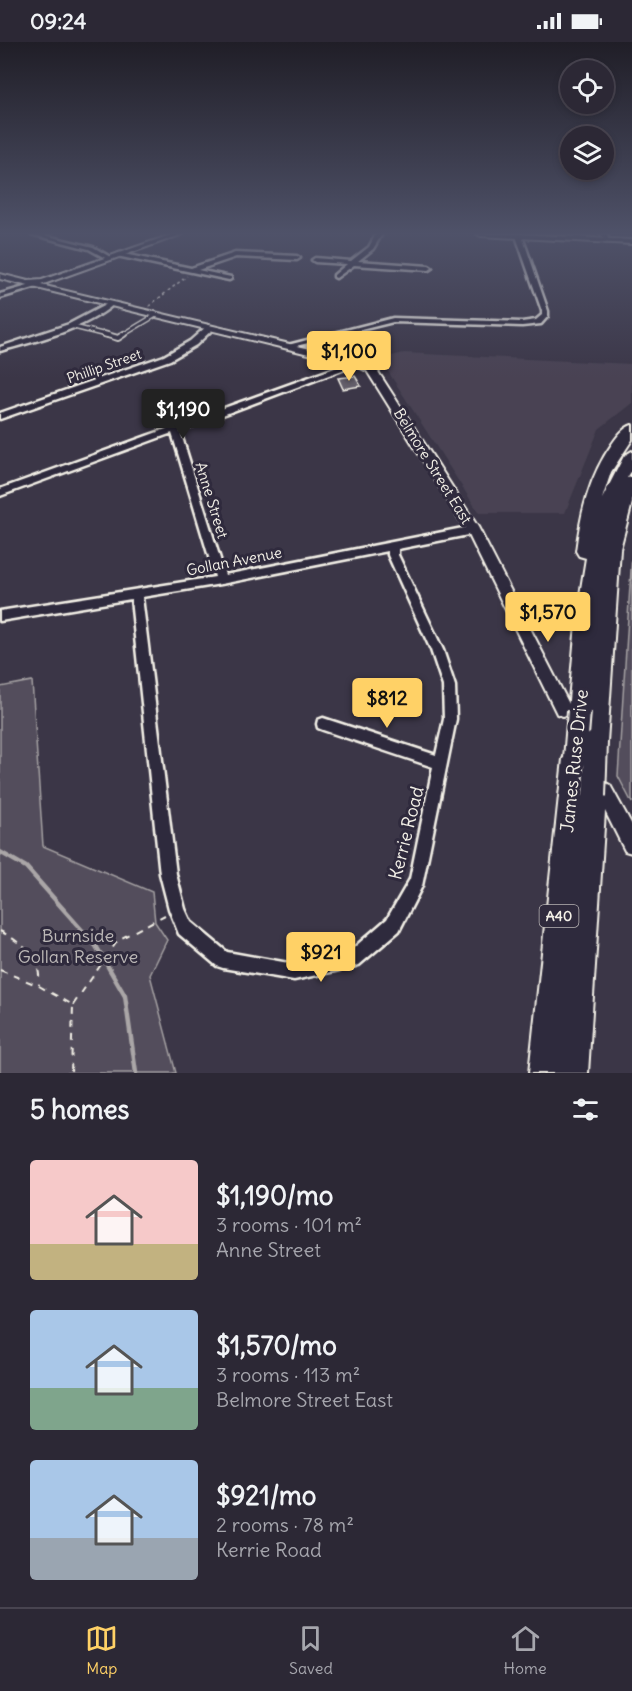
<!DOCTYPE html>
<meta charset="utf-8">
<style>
body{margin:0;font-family:Delius,sans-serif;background:#383441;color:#f1f3f6;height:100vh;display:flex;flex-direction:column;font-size:22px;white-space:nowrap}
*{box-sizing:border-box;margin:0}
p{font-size:20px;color:#a6a6ad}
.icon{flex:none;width:33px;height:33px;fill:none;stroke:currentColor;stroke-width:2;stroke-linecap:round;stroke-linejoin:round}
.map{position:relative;height:1031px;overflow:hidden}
.drawer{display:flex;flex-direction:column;background:#2c2835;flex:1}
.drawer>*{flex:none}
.buttons{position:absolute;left:560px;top:18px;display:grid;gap:12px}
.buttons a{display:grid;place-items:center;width:54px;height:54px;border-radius:50%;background:#2c2835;box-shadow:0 3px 9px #0003,0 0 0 2px #484450;font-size:30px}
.price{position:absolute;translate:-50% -51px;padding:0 14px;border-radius:6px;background:#ffd166;color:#111;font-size:20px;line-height:39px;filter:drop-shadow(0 2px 3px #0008)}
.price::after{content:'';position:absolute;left:50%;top:36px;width:18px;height:14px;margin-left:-9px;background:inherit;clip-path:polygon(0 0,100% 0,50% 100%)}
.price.active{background:#222;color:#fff}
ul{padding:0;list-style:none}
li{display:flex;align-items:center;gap:18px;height:150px;padding:0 30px}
li span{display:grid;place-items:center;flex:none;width:168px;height:120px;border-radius:6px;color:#555}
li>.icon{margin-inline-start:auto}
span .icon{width:72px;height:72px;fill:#fffc;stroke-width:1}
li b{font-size:26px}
h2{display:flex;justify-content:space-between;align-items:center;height:72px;padding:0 30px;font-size:26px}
.status{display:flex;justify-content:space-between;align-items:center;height:42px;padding:0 30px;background:#2c2835;direction:ltr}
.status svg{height:16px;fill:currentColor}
.dock{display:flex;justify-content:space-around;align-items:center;height:84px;border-top:2px solid #484450;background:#2c2835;font-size:16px;color:#a6a6ad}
.dock a{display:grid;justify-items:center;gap:3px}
.dock .active{color:#ffd166}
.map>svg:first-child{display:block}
.built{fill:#484352}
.green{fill:#534e5c;stroke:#a4a0a2;stroke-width:1.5}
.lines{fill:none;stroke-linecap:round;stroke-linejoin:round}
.stream{stroke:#aaa6a7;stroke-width:4.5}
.building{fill:#65616c;stroke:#f4f1e8;stroke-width:1.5}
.lane-far1-casing{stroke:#f4f1e8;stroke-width:6}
.lane-casing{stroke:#f4f1e8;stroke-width:8}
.street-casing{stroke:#f4f1e8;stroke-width:5}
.secondary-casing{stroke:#f4f1e8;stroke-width:4}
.highway-casing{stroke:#f4f1e8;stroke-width:4}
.path-far1{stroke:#f4f1e8;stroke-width:1.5;stroke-dasharray:3 3;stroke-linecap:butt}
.path{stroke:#f4f1e8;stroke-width:2;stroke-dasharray:7 7;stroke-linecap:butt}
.lane-far1{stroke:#2f2a3d;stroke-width:3}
.lane{stroke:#2f2a3d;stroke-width:4}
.street{fill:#2f2a3d;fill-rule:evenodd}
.secondary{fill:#2f2a3d;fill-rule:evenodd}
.highway{fill:#2f2a3d;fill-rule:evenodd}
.highway-bridge-casing{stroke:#f4f1e8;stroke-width:26;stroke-linecap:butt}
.highway-bridge{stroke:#2f2a3d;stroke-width:22}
.labels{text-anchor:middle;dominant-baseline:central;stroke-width:6;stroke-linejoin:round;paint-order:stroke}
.far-street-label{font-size:14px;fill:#f4f1e8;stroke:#2f2a3d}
.shield{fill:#2f2a3d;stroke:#b9b5b5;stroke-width:1.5}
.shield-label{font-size:14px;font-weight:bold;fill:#f4f1e8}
.street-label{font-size:15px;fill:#f4f1e8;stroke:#2f2a3d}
.near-street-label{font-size:18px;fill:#f4f1e8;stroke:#2f2a3d}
.near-park-label{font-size:18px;fill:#bcb8b7;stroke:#2f2a3d}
</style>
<div class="status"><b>09:24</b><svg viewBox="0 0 49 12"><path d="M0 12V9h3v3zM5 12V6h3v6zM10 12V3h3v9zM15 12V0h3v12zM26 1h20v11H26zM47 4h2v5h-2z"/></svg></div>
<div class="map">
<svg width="632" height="1031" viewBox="0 0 632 1031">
<rect width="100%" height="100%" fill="#3b3647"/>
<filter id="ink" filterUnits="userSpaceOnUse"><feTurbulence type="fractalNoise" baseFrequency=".0167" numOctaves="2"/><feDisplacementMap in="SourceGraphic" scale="12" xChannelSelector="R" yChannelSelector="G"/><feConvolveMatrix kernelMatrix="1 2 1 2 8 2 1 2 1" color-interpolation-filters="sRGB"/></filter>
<g filter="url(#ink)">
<polygon class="built" points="404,311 632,322 632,361 599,387 565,471 479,471 380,317"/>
<g class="green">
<polygon points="632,512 632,761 618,734"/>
<polygon points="32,639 43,804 152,850 155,880 167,898 150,933 176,1031 0,1031 0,645"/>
</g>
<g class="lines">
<polyline class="stream" points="0,810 26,825 96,904 125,954 136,1031"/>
</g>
<polygon class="building" points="355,334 361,344 343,347 338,336"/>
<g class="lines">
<defs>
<g id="lane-far1">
<polyline points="70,284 110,294"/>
<polyline points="121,294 156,273"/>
</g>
<polyline id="lane" points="104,292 118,296 124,292"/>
<g id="street">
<polygon points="31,192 40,192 93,205 112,216 107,217 89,207"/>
<polygon points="376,192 382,192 373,207 358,219 429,224 432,226 429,228 354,223 336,236 334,235 334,233 347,222 315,220 312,218 315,216 351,219 369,205"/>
<polygon points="519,192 522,194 548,269 548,274 541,282 522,284 393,280 288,306 284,304 393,276 522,280 536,278 542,273 542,269 516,194"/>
<polygon points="601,192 607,192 609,200 605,200"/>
<polygon points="119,211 191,226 235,211 297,214 300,216 297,218 236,215 198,228 231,235 231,237 229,238 117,214 116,213"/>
<polygon points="35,242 37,243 37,245 0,256 0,252"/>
<path d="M109 261 114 262C86 287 36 299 0 309V305L69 282Z"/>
<polygon points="207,284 214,286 196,303 170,318 0,377 0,371 164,314 190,299"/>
<path d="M354 319 361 321 180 389 225 533 473 484 478 488 473 492 398 507V513L443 608 455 644 456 677 422 844 399 889 359 923 353 925 294 938 223 926 217 924 179 892 169 867 160 832 131 557 0 579V569L215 535 172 391 0 454V447ZM388 509V513L431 608 443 644 444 677 436 713 323 676 318 678 317 682 318 686 323 688 433 725 410 837 387 877 349 910 294 922 227 910 191 880 185 867 176 832 142 555 221 542Z"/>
</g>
<g id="secondary">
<polygon points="173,192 183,192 41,243 357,318 375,325 478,485 569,662 571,667 569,672 563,674 557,672 467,489 367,329 354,323 0,237 0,232 28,239 42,238"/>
<polygon points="477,192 519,192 632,198 632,202 481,194"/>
<polygon points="604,740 610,743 632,783 632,811 625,809 595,749 598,743"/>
</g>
<g id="highway">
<path d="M632 383V398L611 430 602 457 624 414 632 409V428L627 436 632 435V461L620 507 607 700 604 708 596 711 588 708 585 700 587 676 579 679 571 676 568 669 577 571 586 516 579 514 576 509C581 470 589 435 612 402 617 395 623 386 632 383Z"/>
<polygon points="575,706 583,709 587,717 584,750 586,746 594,742 602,746 606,754 588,1031 529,1031 563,717 567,709"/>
</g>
</defs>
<use href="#lane-far1" class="lane-far1-casing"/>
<use href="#lane" class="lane-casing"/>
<use href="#street" class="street-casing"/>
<use href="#secondary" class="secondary-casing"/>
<use href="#highway" class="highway-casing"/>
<polyline class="path-far1" points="149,264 187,234"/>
<g class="path">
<path d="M0 889C22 901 42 916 39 943"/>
<polyline points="0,928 39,944 73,963 71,1031"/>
<polyline points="73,963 118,898 165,873"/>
</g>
<use href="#lane-far1" class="lane-far1"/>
<use href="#lane" class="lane"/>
<use href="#street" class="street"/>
<use href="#secondary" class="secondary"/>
<use href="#highway" class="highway"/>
<defs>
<g id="highway-bridge">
<polyline points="575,717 579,669"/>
<polyline points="594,754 596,700"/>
</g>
</defs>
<use href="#highway-bridge" class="highway-bridge-casing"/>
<use href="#highway-bridge" class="highway-bridge"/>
</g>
</g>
<linearGradient id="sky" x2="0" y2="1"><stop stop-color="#201e27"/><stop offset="0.57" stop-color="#4f5269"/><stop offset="1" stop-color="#4f5269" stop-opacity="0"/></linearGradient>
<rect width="632" height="336" fill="url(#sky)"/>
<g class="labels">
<g class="far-street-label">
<text transform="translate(104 324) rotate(-19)">Phillip Street</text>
</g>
<rect class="shield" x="539.5" y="863" width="39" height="22" rx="4.5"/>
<g class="shield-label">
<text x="559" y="874">A40</text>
</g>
<g class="street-label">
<text transform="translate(433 424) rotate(58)">Belmore Street East</text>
<text transform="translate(212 458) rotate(73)">Anne Street</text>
<text transform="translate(234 519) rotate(-11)">Gollan Avenue</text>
</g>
<g class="near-street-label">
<text transform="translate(574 719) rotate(-84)">James Ruse Drive</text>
<text transform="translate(406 791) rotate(-76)">Kerrie Road</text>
</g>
<g class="near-park-label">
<text x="78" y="893">Burnside<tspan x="78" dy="21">Gollan Reserve</tspan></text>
</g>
</g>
</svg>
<div class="buttons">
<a><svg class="icon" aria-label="locate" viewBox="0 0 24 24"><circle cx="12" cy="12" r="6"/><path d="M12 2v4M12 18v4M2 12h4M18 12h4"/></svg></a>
<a><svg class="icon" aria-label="layers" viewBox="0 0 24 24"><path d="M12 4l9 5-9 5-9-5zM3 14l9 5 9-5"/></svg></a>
</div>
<b class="price" style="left:349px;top:340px">$1,100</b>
<b class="price active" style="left:183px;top:398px">$1,190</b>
<b class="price" style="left:548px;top:601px">$1,570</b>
<b class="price" style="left:387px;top:687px">$812</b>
<b class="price" style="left:321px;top:941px">$921</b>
</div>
<section class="drawer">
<h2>5 homes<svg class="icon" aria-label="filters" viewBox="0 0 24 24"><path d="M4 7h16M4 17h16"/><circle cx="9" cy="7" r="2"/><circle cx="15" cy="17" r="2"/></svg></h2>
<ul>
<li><span style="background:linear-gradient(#f6c9c9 70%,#c2b280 0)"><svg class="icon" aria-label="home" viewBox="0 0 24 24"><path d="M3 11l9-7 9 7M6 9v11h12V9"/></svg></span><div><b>$1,190/mo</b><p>3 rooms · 101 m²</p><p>Anne Street</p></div></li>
<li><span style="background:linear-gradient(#a9c7e8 65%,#7fa58c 0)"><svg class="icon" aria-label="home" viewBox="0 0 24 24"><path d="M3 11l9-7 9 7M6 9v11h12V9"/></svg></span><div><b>$1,570/mo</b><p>3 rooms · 113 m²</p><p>Belmore Street East</p></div></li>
<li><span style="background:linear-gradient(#a9c7e8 65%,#9aa5b1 0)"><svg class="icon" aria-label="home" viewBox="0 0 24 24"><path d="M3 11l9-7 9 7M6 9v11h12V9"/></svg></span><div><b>$921/mo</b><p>2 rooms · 78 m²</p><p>Kerrie Road</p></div></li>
</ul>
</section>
<nav class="dock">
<a class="active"><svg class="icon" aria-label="map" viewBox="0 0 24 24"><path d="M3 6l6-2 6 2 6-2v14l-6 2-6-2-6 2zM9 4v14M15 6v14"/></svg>Map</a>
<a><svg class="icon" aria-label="saved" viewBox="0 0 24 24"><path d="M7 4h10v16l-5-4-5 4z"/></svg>Saved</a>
<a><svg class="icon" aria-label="home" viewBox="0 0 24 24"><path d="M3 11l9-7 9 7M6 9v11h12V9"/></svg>Home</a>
</nav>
